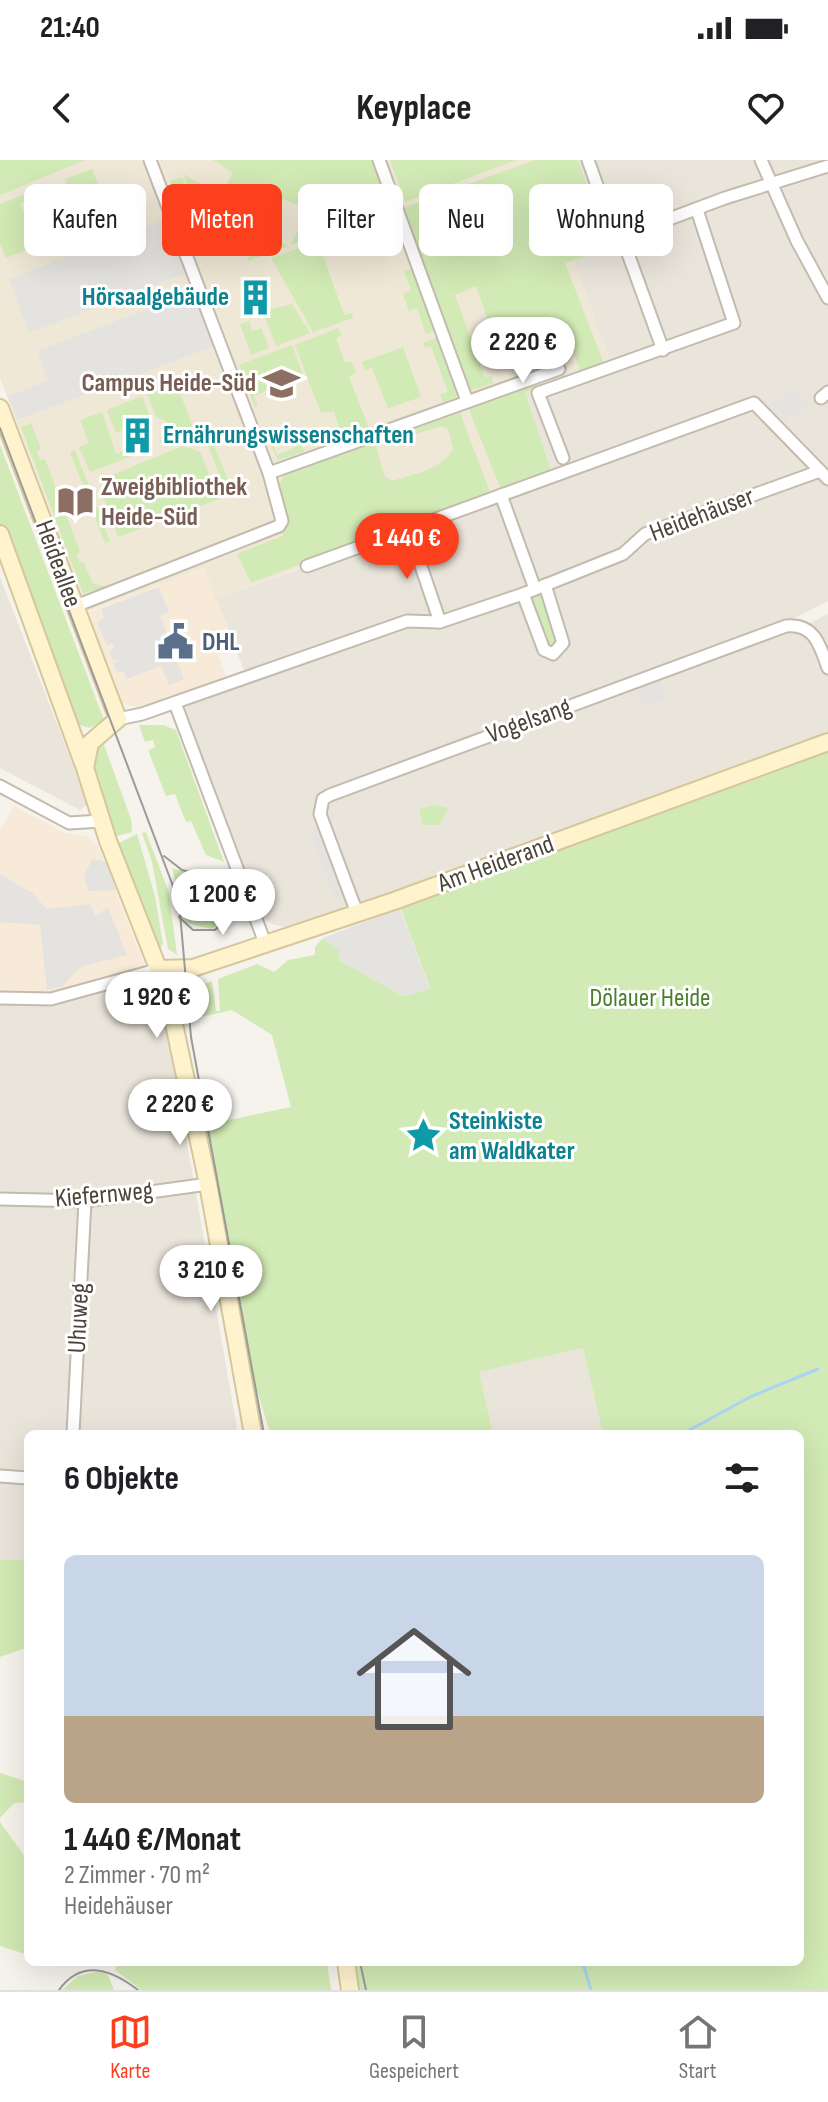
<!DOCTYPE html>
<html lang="de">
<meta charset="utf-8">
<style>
body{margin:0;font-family:"Sofia Sans Condensed",sans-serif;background:#f2f2f2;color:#202124;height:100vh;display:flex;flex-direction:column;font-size:30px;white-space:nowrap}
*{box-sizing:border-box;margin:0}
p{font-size:26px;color:#757577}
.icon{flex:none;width:44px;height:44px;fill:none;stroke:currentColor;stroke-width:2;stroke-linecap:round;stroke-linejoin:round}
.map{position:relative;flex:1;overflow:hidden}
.side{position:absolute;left:24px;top:1270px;width:780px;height:536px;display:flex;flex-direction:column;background:#fff;border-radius:12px;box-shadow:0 8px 32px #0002}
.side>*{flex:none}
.guide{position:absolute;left:24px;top:24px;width:780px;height:72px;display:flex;gap:16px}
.price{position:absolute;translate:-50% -68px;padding:0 18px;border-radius:28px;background:#fff;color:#222;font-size:26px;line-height:52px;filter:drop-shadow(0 2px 4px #0008)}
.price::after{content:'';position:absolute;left:50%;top:48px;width:24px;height:18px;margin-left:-12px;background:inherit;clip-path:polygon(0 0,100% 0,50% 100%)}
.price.current{background:#fc3f1d;color:#fff}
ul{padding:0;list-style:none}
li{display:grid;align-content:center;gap:16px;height:424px;padding:0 40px}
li+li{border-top:2px solid #e0e0e0}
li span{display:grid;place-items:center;height:248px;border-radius:12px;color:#555}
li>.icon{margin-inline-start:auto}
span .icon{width:144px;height:144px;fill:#fffc;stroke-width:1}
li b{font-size:34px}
h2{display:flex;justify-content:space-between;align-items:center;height:96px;padding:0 40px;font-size:34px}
.tag{padding:0 28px;border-radius:12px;background:#fff;box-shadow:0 8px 32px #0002;font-size:28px;line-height:72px}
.tag.current{background:#fc3f1d;color:#fff}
.status{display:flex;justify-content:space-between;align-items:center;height:56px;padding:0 40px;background:#fff;direction:ltr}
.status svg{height:22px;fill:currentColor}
header{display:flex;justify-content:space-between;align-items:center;height:104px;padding:0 40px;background:#fff;font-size:36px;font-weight:700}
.dock{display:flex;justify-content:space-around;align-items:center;height:112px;border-top:2px solid #e0e0e0;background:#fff;font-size:22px;color:#757577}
.dock a{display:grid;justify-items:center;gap:4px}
.dock .current{color:#fc3f1d}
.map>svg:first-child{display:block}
.residential{fill:#eae5da}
.commercial{fill:#f7ead8}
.education{fill:#efe8d6}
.green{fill:#d2eab5;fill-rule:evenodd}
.parking{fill:#e5e3e0}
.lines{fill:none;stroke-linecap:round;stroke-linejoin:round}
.stream{stroke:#a9d4f2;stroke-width:3}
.street-casing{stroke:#c2bbae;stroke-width:15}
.secondary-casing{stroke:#d6c79b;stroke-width:20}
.street{stroke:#fff;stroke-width:11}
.secondary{stroke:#fff3cd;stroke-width:16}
.tram{stroke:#9a9a9a;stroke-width:2}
.labels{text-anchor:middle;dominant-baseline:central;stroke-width:6;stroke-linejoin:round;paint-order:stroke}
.culture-label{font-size:26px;font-weight:bold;fill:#0d838f;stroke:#fff;text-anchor:start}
.education-label{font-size:26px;font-weight:bold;fill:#785e54;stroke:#fff;text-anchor:end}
.street-label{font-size:26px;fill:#4b4439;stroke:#fff}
.service-label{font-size:26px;font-weight:bold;fill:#4e5e75;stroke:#fff;text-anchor:start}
.park-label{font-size:26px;fill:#4a7f2a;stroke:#fff}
</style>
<div class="status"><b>21:40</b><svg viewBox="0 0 49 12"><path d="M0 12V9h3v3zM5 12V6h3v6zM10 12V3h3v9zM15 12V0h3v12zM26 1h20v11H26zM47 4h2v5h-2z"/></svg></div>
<header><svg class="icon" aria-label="back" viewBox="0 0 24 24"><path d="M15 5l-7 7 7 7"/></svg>Keyplace<svg class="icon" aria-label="heart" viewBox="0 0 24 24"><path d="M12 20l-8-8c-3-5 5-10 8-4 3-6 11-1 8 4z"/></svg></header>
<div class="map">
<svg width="828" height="1830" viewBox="0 0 828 1830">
<rect width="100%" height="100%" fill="#f6f3ec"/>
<g class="residential">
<polygon points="578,0 828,0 828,120 773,33 828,138 828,441 787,462 523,556 352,627 791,472 828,454 828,579 297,770 272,764 259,754 175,543 247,518 216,439 686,268 552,313 524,232 611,204 573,100 610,89"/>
<polygon points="0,417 88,644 80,650 0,608"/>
<polygon points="150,815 155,818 163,845 238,1274 28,1274 28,1400 0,1400 0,842 44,845 60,842"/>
<polygon points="583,1188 603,1274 493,1274 478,1212"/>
</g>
<g class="commercial">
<polygon points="204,406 228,468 212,474 228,524 146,549 119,543 79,456"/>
<polygon points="14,646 63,672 86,676 97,684 145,806 70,830 0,834 0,670"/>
</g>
<polygon class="education" points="0,0 578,0 610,89 573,100 611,204 525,232 552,313 216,439 204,407 88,451 0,218"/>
<g class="green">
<polygon points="0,0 85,0 0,35"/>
<polygon points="213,0 375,0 393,48 291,85 304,56 297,45 278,37 268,58 270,27 225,26 233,13"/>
<polygon points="390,0 516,0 405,42"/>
<polygon points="535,0 578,0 610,89 565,103 604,204 580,211 573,190 551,184 544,165 524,171 512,195 515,202 504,206 476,126 455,135 485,218 491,216 494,223 469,231 403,48"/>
<polygon points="92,9 111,57 84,68 65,19"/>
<polygon points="183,14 215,32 214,80 220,81 212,92"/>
<polygon points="182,17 207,82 195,86 170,21"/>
<polygon points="36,30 38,36 20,44 37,86 6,98 0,84 0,44"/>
<polygon points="69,47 78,70 43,84 34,61"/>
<polygon points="395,54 400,66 322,92 344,155 352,153 353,158 313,172 271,98"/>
<polygon points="269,77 288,86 247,101 253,89 244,82 268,82"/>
<polygon points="415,108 438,170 426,174 417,148 409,151 403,134 411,130 404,111"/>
<polygon points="292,144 310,173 276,186 262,151"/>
<polygon points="249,161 252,171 261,168 269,188 251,195 240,164"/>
<polygon points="338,168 342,175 336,178 345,203 351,201 356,213 349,217 369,268 342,278 334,251 321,253 295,185"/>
<polygon points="440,176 461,235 443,242 440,235 448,232 431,186 425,188 423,183"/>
<polygon points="292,185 303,215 254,236 258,246 255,248 239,205"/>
<polygon points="403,187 421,237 388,248 372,208 365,210 362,202"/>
<polygon points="576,217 525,232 552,313 502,332 468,247 517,229"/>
<polygon points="176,223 195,272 162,285 159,278 171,273 166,261 156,257 147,234"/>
<polygon points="142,236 151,259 116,273 107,250"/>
<polygon points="102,252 116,294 129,289 132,296 90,312 79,287 89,283 80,260"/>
<path d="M460 253 490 332 251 423 237 394 283 376 281 370 288 354 278 328 284 314ZM442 266 448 269 453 289C442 310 414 313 393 321L384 316 376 286Z"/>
<polygon points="31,263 41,289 37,291 40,300 45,299 80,392 76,394 80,403 84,402 92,423 107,427 83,433 21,267"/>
<polygon points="291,267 293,273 272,281 277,295 295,288 294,283 300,280 304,292 278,300 266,276"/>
<polygon points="207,268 233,333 227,336 202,269"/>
<polygon points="0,285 104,560 90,568 72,563 0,368"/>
<polygon points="183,286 200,292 219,339 118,377 101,332 105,318"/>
<polygon points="75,290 110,381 105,383 70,292"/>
<polygon points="537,431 542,433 560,481 558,486 550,488 545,484 530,441 530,436"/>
<polygon points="139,565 163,565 176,570 224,702 206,695 191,661 186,662 175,634 166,636 148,590 155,587 153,580 145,582"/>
<polygon points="103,582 131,659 132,672 114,677 89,595"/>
<polygon points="828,583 828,1830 355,1830 355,1802 800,1802 800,1274 603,1274 583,1188 479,1212 493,1274 259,1274 269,1270 257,1230 251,1231 195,932 208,920 215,963 291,947 272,875 232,850 201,857 196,827 212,821 216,851 220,851 218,819 257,804 274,812 288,800 315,795 315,787 323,778 340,791 339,800 404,836 430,828 398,741"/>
<polygon points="434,645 448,648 440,665 423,665 419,649"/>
<polygon points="146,672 169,733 177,795 168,789 152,702 142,673"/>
<polygon points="137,674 155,736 163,784 160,787 119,683"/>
<path d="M172 708 210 718 227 730C232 748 229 762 210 769L186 763Z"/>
<polygon points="0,1400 28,1400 28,1487 0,1497"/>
<polygon points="0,1613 28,1622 28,1642 14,1643 0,1658"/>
<polygon points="0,1662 28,1701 28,1795 0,1786"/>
<polygon points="118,1802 327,1802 331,1830 141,1830 115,1810"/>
<polygon points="96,1812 107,1813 114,1830 62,1830 78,1816"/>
</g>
<g class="parking">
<polygon points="166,59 186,113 29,173 9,119"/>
<polygon points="193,132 214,186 17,260 8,236 48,221 37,191"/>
<polygon points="793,227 809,243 794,258 790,254 781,263 765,248 774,239 778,243"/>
<polygon points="159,427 169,452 160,456 184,519 169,525 161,506 127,519 123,511 117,513 113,503 119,500 113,500 109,491 114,488 112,484 107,486 97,462 104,458 101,449"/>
<polygon points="657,513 666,540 642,547 633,521"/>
<polygon points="318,668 344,738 336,741 309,671"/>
<polygon points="92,699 106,702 116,730 88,731 84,716"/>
<polygon points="0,714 32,733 47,749 90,744 96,756 108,747 127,795 80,807 63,826 47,830 40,765 0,762"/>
<polygon points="400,748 430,829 404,836 339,800 340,791 323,778"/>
</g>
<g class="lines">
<g class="stream">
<polyline points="682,1274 752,1236 818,1209"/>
<polyline points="577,1802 584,1807 591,1830"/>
</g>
<defs>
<g id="street">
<polyline points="379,0 467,241"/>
<polyline points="588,0 616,79 725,38 828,6"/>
<polyline points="761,0 797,81 828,138"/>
<polyline points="622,77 663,190"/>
<polyline points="821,238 828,232"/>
<polyline points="563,298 538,233 734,163 697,50"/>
<polyline points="269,313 559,209"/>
<polyline points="501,335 535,429"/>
<polyline points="408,368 440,462"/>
<polyline points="307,406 754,243 828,319"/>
<polyline points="523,434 544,490 553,494 563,483 545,425"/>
<polyline points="73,447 279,366 282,361 269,313 150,0"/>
<polyline points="175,543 265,783"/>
<polyline points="118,559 142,554 407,461 440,462 523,434 623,394 645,374 820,311"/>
<polyline points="0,626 69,663 101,661"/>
<path d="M357 753 320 654 323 639 330 635 786 466C814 463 820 485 828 508"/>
<polyline points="0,838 51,839 160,809"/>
<polyline points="0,1039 85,1041 208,1024"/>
<polyline points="73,1274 85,1041"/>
<polyline points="0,1316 28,1318"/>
</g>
<g id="secondary">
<polyline points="0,248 118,559 90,583 85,608 108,681 167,831 208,1024 253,1274"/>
<polyline points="0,374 83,603"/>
<polyline points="160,809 193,808 394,741 828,582"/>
<polyline points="346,1802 350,1830"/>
</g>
</defs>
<use href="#street" class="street-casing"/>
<use href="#secondary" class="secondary-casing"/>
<use href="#street" class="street"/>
<use href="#secondary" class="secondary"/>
<g class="tram">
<polyline points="0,268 179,742 191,877 264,1274"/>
<polyline points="164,696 182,710 221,720 233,740 231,755 215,770 193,770 179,757"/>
<polyline points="360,1802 366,1830"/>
<path d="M59 1830C82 1798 112 1810 138 1830"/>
</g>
</g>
<defs>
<symbol id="building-bare" viewBox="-9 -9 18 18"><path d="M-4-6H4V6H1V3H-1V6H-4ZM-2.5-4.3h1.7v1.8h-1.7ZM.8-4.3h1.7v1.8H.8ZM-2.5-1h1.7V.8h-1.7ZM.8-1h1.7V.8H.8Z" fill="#0f9aa8" stroke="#fff" stroke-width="2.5" paint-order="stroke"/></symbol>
<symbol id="university-bare" viewBox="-9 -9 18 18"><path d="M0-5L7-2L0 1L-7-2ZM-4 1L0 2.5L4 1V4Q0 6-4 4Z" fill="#8d6e63" stroke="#fff" stroke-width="2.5" paint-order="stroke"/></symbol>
<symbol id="library-bare" viewBox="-9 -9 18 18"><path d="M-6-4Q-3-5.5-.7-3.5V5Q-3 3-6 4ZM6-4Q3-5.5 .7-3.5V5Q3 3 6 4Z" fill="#8d6e63" stroke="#fff" stroke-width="2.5" paint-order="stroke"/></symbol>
<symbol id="civic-bare" viewBox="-9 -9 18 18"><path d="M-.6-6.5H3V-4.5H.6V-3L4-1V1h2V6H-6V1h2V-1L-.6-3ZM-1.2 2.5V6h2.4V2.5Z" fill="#5c6f8a" stroke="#fff" stroke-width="2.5" paint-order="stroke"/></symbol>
<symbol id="sight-bare" viewBox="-9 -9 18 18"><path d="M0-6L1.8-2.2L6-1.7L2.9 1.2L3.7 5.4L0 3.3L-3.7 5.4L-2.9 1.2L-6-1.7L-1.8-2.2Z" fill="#0f9aa8" stroke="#fff" stroke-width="2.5" paint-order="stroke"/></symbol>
</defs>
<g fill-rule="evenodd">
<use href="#building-bare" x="230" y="112" width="51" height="51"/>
<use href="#university-bare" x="256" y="198" width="51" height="51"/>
<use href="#building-bare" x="112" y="250" width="51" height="51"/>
<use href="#library-bare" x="50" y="316" width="51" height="51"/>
<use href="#civic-bare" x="150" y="456" width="51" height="51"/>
<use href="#sight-bare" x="398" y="950" width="51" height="51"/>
</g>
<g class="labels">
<g class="culture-label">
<text x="229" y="137" text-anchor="end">Hörsaalgebäude</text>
<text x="163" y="275">Ernährungswissenschaften</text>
<text x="449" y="961">Steinkiste<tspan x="449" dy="30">am Waldkater</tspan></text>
</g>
<g class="education-label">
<text x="256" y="223">Campus Heide-Süd</text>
<text x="101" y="327" text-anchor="start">Zweigbibliothek<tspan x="101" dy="30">Heide-Süd</tspan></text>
</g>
<g class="street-label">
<text transform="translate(702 355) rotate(-21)">Heidehäuser</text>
<text transform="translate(58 404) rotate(70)">Heideallee</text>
<text transform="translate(529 561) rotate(-20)">Vogelsang</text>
<text transform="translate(496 704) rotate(-20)">Am Heiderand</text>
<text transform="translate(104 1035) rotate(-5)">Kiefernweg</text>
<text transform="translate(79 1158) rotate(-87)">Uhuweg</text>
</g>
<g class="service-label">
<text x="202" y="482">DHL</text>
</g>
<g class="park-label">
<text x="650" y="838">Dölauer Heide</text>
</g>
</g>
</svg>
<b class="price" style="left:523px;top:225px">2 220 €</b>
<b class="price current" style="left:407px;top:421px">1 440 €</b>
<b class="price" style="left:223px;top:777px">1 200 €</b>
<b class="price" style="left:157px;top:880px">1 920 €</b>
<b class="price" style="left:180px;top:987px">2 220 €</b>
<b class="price" style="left:211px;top:1153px">3 210 €</b>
<div class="guide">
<a class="tag">Kaufen</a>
<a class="tag current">Mieten</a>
<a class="tag">Filter</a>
<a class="tag">Neu</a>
<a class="tag">Wohnung</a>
</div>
<section class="side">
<h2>6 Objekte<svg class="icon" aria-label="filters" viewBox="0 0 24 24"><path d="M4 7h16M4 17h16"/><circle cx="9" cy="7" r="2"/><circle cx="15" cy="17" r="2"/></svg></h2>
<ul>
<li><span style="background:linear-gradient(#c9d6e8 65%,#b9a48a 0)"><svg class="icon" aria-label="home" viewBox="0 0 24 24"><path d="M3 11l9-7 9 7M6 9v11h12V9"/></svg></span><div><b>1 440 €/Monat</b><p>2 Zimmer · 70 m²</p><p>Heidehäuser</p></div></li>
</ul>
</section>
</div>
<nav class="dock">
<a class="current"><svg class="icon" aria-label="map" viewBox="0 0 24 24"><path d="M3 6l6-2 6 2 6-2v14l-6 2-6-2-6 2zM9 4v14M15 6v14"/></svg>Karte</a>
<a><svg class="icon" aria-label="saved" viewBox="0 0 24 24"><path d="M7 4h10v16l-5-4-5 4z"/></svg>Gespeichert</a>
<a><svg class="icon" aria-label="home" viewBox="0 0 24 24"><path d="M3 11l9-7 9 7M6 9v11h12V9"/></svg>Start</a>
</nav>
